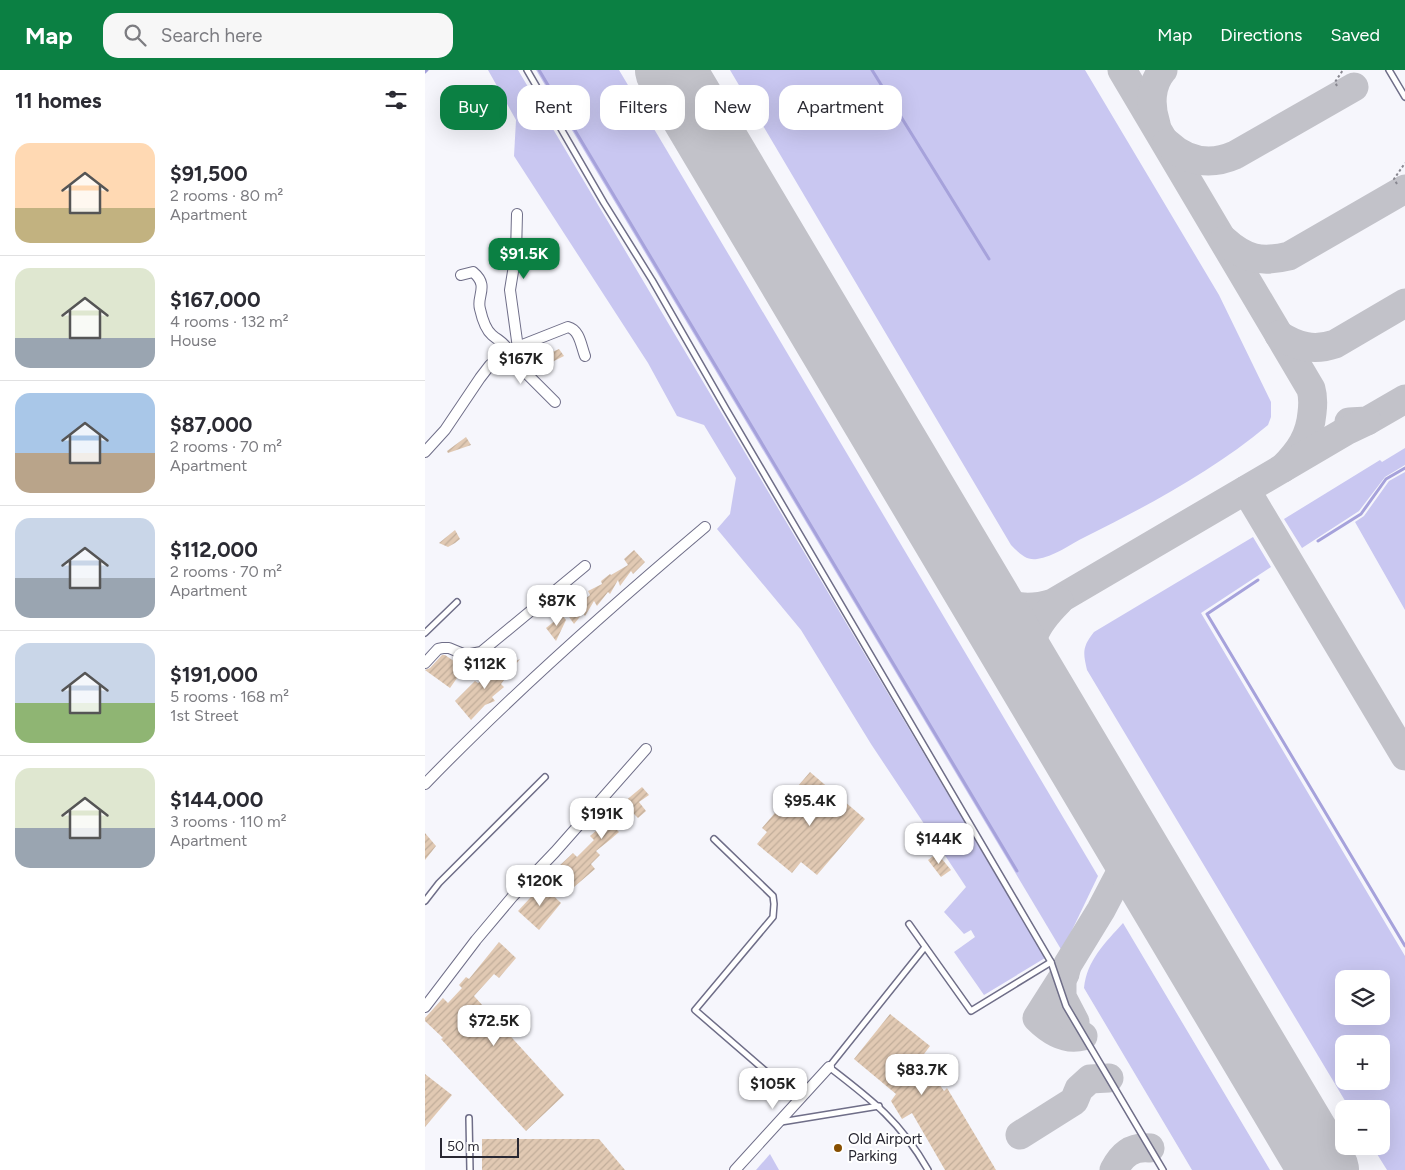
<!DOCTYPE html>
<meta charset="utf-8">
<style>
body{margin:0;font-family:Figtree,sans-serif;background:#f7f7f7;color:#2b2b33;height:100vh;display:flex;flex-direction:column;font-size:19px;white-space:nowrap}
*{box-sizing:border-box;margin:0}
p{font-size:16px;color:#7c7c81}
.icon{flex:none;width:28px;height:28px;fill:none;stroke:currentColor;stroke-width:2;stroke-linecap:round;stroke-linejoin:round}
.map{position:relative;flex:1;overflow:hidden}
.drawer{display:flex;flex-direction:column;background:#fff;width:425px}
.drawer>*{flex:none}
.hud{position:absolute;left:15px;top:15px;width:475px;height:45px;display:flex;gap:10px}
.controls{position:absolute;left:910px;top:900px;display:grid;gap:10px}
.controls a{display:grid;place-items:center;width:55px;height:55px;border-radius:10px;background:#fff;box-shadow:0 5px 20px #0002;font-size:25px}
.scale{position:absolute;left:15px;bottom:12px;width:79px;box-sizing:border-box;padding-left:5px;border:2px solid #292833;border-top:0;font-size:14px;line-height:18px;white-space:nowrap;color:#292833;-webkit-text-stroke:4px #fff;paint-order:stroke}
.price{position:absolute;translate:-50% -42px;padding:0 11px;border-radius:10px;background:#fff;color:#222;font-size:16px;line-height:32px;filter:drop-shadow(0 1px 2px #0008)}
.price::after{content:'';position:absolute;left:50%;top:30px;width:15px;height:11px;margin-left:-8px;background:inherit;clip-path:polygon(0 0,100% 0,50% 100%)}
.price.active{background:#0b8043;color:#fff}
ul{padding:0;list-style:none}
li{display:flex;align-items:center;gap:15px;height:125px;padding:0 15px}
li+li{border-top:1px solid #e1e1e2}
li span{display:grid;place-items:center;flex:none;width:140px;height:100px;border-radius:15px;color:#555}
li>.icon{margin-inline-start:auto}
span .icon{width:60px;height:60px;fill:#fffc;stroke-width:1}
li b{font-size:21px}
h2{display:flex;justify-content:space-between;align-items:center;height:60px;padding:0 15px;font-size:21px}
.chip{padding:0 18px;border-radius:15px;background:#fff;box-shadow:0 5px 20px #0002;font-size:18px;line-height:45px}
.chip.active{background:#0b8043;color:#fff}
header{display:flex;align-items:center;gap:30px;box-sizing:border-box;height:70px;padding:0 25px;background:#0b8043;color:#fff}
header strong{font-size:24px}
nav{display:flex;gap:28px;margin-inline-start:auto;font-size:18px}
.search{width:350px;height:45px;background:#f7f7f7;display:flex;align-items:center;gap:12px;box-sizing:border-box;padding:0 18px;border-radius:15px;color:#7c7c81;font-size:19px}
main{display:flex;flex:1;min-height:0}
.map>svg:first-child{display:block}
.grass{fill:#c9c7f1;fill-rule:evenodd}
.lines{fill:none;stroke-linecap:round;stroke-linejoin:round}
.stream{stroke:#a6a2db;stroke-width:3}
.taxiway{stroke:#c2c2c9;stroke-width:29}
.runway{stroke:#c2c2c9;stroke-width:70}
.building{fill:url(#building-hatch)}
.lane-casing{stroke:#6f6e88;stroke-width:8}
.street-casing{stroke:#6f6e88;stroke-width:12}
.path{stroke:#87868f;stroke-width:2;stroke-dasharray:2.5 2.5;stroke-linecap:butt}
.lane{stroke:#fff;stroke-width:5}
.street{stroke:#fff;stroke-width:10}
.poi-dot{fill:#874f01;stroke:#fff;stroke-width:2}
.labels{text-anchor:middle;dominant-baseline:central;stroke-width:4;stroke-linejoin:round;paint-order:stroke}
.poi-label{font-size:15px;fill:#292833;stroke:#fff;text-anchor:start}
</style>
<header>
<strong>Map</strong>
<div class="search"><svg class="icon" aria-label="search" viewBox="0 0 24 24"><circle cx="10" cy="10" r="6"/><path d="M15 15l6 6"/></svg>Search here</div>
<nav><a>Map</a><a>Directions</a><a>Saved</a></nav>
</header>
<main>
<section class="drawer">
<h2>11 homes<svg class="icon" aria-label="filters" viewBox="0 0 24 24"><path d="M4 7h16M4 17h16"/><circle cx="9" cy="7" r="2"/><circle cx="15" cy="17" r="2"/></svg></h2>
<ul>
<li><span style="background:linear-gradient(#ffd9b3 65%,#c2b280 0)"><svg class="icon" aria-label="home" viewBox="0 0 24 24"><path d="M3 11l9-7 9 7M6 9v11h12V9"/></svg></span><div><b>$91,500</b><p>2 rooms · 80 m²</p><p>Apartment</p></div></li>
<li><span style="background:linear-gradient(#dfe7d0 70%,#9aa5b1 0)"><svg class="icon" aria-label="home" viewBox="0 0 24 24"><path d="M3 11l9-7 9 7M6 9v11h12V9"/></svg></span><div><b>$167,000</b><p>4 rooms · 132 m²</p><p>House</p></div></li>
<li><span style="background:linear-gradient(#a9c7e8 60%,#b9a48a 0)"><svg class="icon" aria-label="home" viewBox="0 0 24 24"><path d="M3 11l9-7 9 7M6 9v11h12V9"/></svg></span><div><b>$87,000</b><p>2 rooms · 70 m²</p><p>Apartment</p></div></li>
<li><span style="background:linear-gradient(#c9d6e8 60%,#9aa5b1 0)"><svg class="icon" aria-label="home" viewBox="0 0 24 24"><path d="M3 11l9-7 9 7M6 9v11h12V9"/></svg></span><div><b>$112,000</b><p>2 rooms · 70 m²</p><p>Apartment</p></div></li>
<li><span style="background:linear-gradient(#c9d6e8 60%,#8fb573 0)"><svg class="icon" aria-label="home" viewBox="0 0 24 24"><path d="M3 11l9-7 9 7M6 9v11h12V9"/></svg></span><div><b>$191,000</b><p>5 rooms · 168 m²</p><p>1st Street</p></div></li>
<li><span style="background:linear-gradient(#dfe7d0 60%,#9aa5b1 0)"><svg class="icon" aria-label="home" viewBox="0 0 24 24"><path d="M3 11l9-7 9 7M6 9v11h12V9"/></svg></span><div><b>$144,000</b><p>3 rooms · 110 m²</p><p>Apartment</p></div></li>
</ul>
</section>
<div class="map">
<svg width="980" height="1100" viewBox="0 0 980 1100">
<defs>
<pattern id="building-hatch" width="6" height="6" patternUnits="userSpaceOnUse" patternTransform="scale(1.25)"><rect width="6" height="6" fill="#e1c9b3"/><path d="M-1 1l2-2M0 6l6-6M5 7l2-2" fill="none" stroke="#c1ad9a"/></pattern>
</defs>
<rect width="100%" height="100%" fill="#f6f6fc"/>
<g class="grass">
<polygon points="63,0 93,0 620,888 559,925 529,882 550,867 546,860 539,864 519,842 541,817 446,674 376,560 292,459 305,444 311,408 279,355 252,346 223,293 89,86 91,50"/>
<polygon points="111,0 194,0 673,806 637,881"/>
<path d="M305 0H660L794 225 846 332V347L843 355C788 401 724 435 660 467 646 474 628 487 612 489 601 491 593 482 586 475Z"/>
<polygon points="980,378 980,395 960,407 934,441 877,478 859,449 955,390 957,392"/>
<polygon points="980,402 980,540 930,452 939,446 964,411"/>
<path d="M828 467 846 497 776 543 980 886V1100H962L947 1076H956V1039H925L662 600C658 583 657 577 669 562ZM919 909H956V946H919ZM919 974H956V1011H919Z"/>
<path d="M698 853 845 1100H767L659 918C662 890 680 873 698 853Z"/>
<polygon points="345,1084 354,1100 331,1100"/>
</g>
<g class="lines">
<g class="stream">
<polyline points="114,0 592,801"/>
<polyline points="447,0 564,189"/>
<polyline points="0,2 2,0"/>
<polyline points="893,471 936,444 961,409 980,398"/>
<polyline points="833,510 782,544 980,876"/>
</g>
<g class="taxiway">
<path d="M697 0 886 319C888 326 888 335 887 343 885 366 875 381 858 398"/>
<path d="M731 54C725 36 725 15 738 0"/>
<path d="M742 73C762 92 785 96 810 85L929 17"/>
<path d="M799 170C820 189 836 193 864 186L980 119"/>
<path d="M854 265C873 277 889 281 910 274L980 233"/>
<polyline points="924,352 942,351 980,329"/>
<polyline points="821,420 980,686"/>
<path d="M548 510C575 533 592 544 628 533L921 361 942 351"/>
<path d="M607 609C602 571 608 557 634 531"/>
<path d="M640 904 612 948C625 961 640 971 658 966"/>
<polyline points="650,952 637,927 637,910 643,894 676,840 708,779"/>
<polyline points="595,1065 649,1031 654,1019 665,1009 684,1008"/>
<polyline points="897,1097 898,1100"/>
<path d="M689 1100C697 1084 708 1076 725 1078"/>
</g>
<polyline class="runway" points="245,0 899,1100"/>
</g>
<g class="building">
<polygon points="134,279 139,286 123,294 123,284"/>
<polygon points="41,367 46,375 23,383 22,381"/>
<polygon points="30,460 35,469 30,473 23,477 14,473"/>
<polygon points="209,480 220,492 208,504 206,501 195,516 193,510 185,524 183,522 172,536 169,531 160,546 158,543 149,554 142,544 165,525 163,521 177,514 176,511 185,504 186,505 203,495 199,489"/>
<polygon points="137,545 141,550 131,571 121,558"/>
<polygon points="17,585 20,585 39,598 25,618 0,600 5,598"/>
<polygon points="85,586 91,591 95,589 76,614 79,617 67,627 70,631 60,635 46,650 30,631 50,611 53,613 78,599 75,596"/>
<polygon points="385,702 440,749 392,805 376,792 367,803 332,774 342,762 337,758"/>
<polygon points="217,717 224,725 214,732 221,741 213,748 209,744 192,760 194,762 186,769 171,781 175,785 166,794 170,799 149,817 132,798 148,783 152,787 169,770 165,766 172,760 173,762 199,732"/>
<polygon points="0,763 11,776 0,790"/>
<polygon points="512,783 526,800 516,807 503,790"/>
<polygon points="117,815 136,833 114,860 93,841"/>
<polygon points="74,872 91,888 74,908 69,904 49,926 139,1025 101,1061 16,969 18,968 0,951 0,948 18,928 23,933 37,918 34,915 41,907 44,909"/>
<polygon points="465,944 505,976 496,988 519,1021 522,1018 571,1100 520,1100 487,1043 477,1049 466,1031 471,1024 429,989"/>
<polygon points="0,1004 27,1025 0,1057"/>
<polygon points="57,1069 174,1069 200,1100 57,1100"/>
</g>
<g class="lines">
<defs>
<g id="lane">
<polyline points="102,0 179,133 227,210 301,339 626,892 641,936 738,1100"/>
<polyline points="964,0 980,27"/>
<polyline points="0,563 32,532"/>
<polyline points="289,769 348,826 349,834 348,847 270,940 374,1030"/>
<polyline points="0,831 14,813 120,707"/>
<polyline points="484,854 546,941 626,892"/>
<path d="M500 877 404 997C447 1030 476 1052 503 1100"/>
<polyline points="44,1048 45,1100"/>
<polyline points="356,1052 454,1036"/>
</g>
<g id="street">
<polyline points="92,144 91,183 85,220 93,278"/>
<path d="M36 205 48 202C65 216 51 226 55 239 57 248 60 259 67 265 74 271 79 272 84 281"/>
<polyline points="87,280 103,305 130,332"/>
<path d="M0 382 20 360 55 308 65 295 72 289 82 281 143 257C155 260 156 276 160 286"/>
<polyline points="0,593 13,579 18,578 24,578 41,585 56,582 160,496"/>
<path d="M0 714C88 623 183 539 280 457"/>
<polyline points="0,937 51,870 88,826 130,782 221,679"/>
<polyline points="310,1100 404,997"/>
</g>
</defs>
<use href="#lane" class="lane-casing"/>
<use href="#street" class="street-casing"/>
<g class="path">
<polyline points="912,16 910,12 918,0"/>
<polyline points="972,114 969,109 980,93"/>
</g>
<use href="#lane" class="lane"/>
<use href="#street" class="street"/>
</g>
<circle class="poi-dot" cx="413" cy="1078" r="5"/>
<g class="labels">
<g class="poi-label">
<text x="423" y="1069">Old Airport<tspan x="423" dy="17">Parking</tspan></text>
</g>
</g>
</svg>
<div class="controls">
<a><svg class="icon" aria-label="layers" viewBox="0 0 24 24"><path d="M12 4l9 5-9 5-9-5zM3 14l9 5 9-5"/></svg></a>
<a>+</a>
<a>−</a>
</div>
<div class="scale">50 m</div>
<b class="price active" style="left:99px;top:210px">$91.5K</b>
<b class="price" style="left:96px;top:315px">$167K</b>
<b class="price" style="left:132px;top:557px">$87K</b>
<b class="price" style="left:60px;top:620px">$112K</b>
<b class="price" style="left:385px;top:757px">$95.4K</b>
<b class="price" style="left:177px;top:770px">$191K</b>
<b class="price" style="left:514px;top:795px">$144K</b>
<b class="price" style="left:115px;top:837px">$120K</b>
<b class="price" style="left:69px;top:977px">$72.5K</b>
<b class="price" style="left:497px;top:1026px">$83.7K</b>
<b class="price" style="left:348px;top:1040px">$105K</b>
<div class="hud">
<a class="chip active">Buy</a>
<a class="chip">Rent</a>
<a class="chip">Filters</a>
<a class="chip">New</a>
<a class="chip">Apartment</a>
</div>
</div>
</main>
